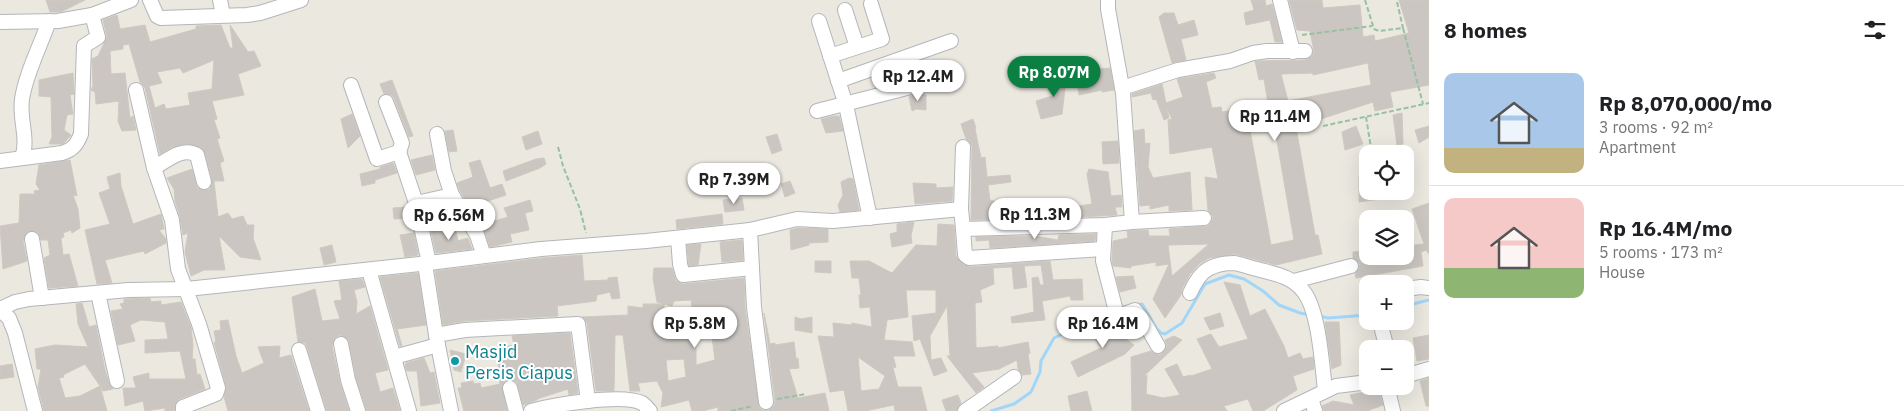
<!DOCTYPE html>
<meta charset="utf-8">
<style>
body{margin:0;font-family:"IBM Plex Sans",sans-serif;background:#f2f2f2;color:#202124;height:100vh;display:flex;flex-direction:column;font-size:19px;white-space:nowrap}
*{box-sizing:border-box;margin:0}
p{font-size:16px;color:#757577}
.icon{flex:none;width:28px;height:28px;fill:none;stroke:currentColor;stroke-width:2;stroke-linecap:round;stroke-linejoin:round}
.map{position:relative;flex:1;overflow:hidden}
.panel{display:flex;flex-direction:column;background:#fff;width:475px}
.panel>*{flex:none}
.tools{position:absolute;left:1359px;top:145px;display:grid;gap:10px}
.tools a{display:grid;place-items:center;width:55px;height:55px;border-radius:10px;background:#fff;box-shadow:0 5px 20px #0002;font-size:25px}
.price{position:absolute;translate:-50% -42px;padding:0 11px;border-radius:18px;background:#fff;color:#222;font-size:16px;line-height:32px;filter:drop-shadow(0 1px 2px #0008)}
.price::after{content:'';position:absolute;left:50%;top:30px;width:15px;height:11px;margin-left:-8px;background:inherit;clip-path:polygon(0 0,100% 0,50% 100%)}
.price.on{background:#0b8043;color:#fff}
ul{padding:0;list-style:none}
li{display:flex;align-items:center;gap:15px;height:125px;padding:0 15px}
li+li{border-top:1px solid #e0e0e0}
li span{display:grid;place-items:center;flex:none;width:140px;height:100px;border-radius:10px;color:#555}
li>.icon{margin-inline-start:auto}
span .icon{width:60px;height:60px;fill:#fffc;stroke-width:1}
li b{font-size:21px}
h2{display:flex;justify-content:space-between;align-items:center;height:60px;padding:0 15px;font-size:21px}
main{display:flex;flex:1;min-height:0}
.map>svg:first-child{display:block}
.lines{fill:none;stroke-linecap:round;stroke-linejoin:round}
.stream{stroke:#a2d6f8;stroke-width:3}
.building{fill:#cbc6c1;stroke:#cfc9bf;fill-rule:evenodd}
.minor-casing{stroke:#b3b6ba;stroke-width:16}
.path{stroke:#98c1a2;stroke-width:2;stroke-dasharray:5 2.5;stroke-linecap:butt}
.minor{stroke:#fff;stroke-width:14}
.culture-dot{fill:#0f9aa8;stroke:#fff;stroke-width:2}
.labels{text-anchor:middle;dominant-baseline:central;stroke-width:4;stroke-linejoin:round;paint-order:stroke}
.culture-label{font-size:18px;fill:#0d838f;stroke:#fff;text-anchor:start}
</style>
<main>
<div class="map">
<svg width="1429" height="411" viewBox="0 0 1429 411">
<rect width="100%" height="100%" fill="#ebe8e0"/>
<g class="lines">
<g class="stream">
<polyline points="1136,305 1142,304 1157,329 1161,333 1165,334 1182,323 1205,284 1229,275 1244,279 1263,291 1279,305 1300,313 1310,315"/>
<polyline points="1405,306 1429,300"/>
<polyline points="1319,316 1328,318 1368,315"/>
<polyline points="991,411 1014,404 1031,392 1040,372 1041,361 1054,338 1111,311"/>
</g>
</g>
<g class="building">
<polygon points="46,0 85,0 61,12 50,12"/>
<polygon points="1251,0 1265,0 1266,6 1272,4 1282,42 1275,42 1270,20 1246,25 1244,13 1254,10"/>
<path d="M1289 0H1322L1323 8 1360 5 1363 37 1374 35 1375 41 1409 33 1399 0H1429V85L1390 92 1393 107 1375 111 1373 102 1296 127 1315 235H1318L1322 254 1276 265 1235 254 1209 258 1199 264 1190 274 1182 289 1181 295 1165 318 1153 299 1169 264 1156 266V262L1131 266V268L1113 266 1112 260 1113 241 1128 238 1127 231 1148 230 1149 236H1170L1169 229 1208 226 1212 221 1213 217 1208 210 1205 177 1218 179 1212 147 1170 154 1168 120 1172 119 1167 109 1169 118 1164 120 1156 99 1153 100 1151 93 1132 97V94L1162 84 1166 103 1183 97 1177 79 1214 73 1216 78 1206 82 1212 108 1221 107 1222 112 1268 104 1264 79 1259 80 1255 61 1305 60 1312 56 1314 51 1310 31 1297 30ZM1368 63 1371 85 1288 101 1281 74 1313 73V75ZM1271 125 1273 135H1276L1294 240 1271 245 1250 130ZM1209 244 1172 276 1168 245Z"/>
<polygon points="1164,13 1174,13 1178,25 1194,20 1198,35 1181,39 1186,60 1172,63 1159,17"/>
<path d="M117 15 120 29 145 25 150 42 196 29V26L221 25 230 48H233L230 25 248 52 254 51 261 66 238 74 244 95 212 101 217 119 214 120 220 138 217 139 224 161 220 163 224 181H214L218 217 228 213 232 219 243 216 247 225H254L253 238 261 260 240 257 219 236 225 270H204L191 276 185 252 188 233 183 235 180 217 175 201 174 189 167 178 192 169 197 188 202 190 210 189 212 180 205 153 200 147 186 144 172 147 160 154 145 88 140 82 129 44 123 45V49L110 51 111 74 125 73 130 118 133 116 136 130 122 131 118 121 119 101 96 104 95 92 91 90 93 86 92 59 98 56 107 37 103 20ZM214 60 212 89 188 93 190 105 166 109 164 104 155 108 149 86 162 83 157 72 180 68 183 73Z"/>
<polygon points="1110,68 1114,90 1102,92 1102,90 1079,95 1076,70 1099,70 1099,69"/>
<polygon points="1067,71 1062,114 1041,119 1036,101 1056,95 1053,72"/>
<polygon points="73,73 74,94 70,95 73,114 67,115 64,130 71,135 63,144 49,144 52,137 51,97 39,96 39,80"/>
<polygon points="392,80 413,136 409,137 394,98 391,95 384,94 380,84"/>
<polygon points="918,94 926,95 926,110 916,109 912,111 909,97"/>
<polygon points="1402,113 1403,144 1397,145 1393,115"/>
<polygon points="352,114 360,136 348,148 341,119"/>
<polygon points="834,116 839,116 843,131 826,133 821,119"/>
<polygon points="973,119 976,128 975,129 981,158 985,157 987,177 1010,175 1011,182 988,185 990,200 1007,205 1008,219 971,220 972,147 970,142 966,139 961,124"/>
<polygon points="1356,126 1363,144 1345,150 1342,132"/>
<polygon points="1429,126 1429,137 1419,143 1415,130"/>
<polygon points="1144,129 1145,144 1150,143 1148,167 1153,178 1190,172 1192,210 1169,211 1169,205 1150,209 1150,205 1140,206 1134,131"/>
<polygon points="453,130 457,151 449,152 445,131"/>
<polygon points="538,131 542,144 526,150 522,137"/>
<polygon points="777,134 782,150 772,154 766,137"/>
<polygon points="1118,141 1119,163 1103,164 1102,142"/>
<polygon points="432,155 435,170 416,175 411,160"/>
<polygon points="544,158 546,164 540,168 506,181 503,171 536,159"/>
<polygon points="70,160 77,196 73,195 78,209 80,228 72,233 71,230 63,233 64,237 61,238 63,255 69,254 78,286 49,288 44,258 50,255 48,240 41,240 39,234 35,231 27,232 23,241 27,261 3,269 0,226 19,223 20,194 35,194 34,191 40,190 36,184 39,165"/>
<polygon points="480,160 490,188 502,184 506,195 482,203 488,223 508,217 504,208 530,200 533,211 525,213 529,230 510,234 512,242 490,247 484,230 460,191 457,183 473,177 469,163"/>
<polygon points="393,163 397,173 375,180 375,183 362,186 360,174 380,169 380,167"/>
<polygon points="1089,169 1108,172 1111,196 1121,195 1122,207 1115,207 1117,215 1081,217 1079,206 1092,204 1087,174"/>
<polygon points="120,173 121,186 133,224 161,214 164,229 159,230 166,239 166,243 145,254 144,251 105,260 112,283 97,284 85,230 110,224 99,193 110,189 107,177"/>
<polygon points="1368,174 1368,191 1378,191 1380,199 1359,202 1359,176"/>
<polygon points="849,178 853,179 859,210 840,212 838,205 843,195 841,182"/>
<polygon points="790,181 795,193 785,197 781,184"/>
<polygon points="913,183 936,184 936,188 953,187 952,201 915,204"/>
<polygon points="742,198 744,210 725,212 723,200"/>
<polygon points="1429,203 1429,254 1426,250 1421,252 1423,266 1356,278 1355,273 1359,269 1360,264 1353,258 1353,252 1368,251 1368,256 1405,256 1405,246 1424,244 1412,209"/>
<polygon points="408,207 410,218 394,219 393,208"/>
<polygon points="722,214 723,224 677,229 676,220"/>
<polygon points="914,222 911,236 912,243 892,247 890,234 897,232 897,224"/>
<path d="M938 224 954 225 956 256 964 265 970 267 1050 261 1053 280 1082 279 1083 300H1071L1070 296 1042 301 1045 320 1012 323 1011 317 1034 312 1032 278 1038 277 1040 285H1044L1041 265 1024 266 1027 287 1014 289 1012 267 993 268 994 284 980 290 982 302 975 303 976 348 998 346V348L1028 342 1030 353 1028 354 1031 374 1022 375 1018 369 1017 360 999 369 972 373 984 387 976 393 947 356H950L947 306 930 336 931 360 941 358 947 371 934 376 920 339 914 341 912 316 936 313V290H906L908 317 887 320 884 340 912 342 915 356H893L896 367 893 368 898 387H921L927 411H895L894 405 865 411H848L844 390 830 392 818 336 834 337 833 323 851 325 852 323 872 327 870 307 860 308 859 295H861L859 278H852L850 261H869L892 273 916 245 937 246ZM858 357 885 376 879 389 861 391Z"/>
<polygon points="455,227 458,241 468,238 472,249 436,253 431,231"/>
<polygon points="798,228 828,229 828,242 809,243 809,245 791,250 790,230"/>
<polygon points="414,233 418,255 405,257 400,235"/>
<polygon points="1096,234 1095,241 990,248 989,240 976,241 976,237 1034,236 1058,240 1059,235"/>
<polygon points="742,240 743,260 722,262 720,242"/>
<polygon points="701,244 698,265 689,266 687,245"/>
<polygon points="332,245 336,262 324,265 320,248"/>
<polygon points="582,255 584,281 608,280 608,278 617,277 620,298 612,299 610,292 597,295 596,301 557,306 558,316 465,321 443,325 435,271 542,258"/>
<polygon points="815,261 831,261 831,273 815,272"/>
<path d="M654 268H672L676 281 683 284 744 278 745 308 759 407 762 410 768 411 774 406 775 401 764 313 770 344 775 343V345L794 342 796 359 798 358 799 368 789 369 798 398 825 393 829 411H718V407L703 411H692L689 400 661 407 663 393 657 381 638 383 640 391H630L623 335H615L614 391H596L587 323 582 317 628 315V306L643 308V304H664L657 302 653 278ZM691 300 697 339 712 337 715 360 696 365V334L666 336 664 304 672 306 674 301ZM684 359 686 377 668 381 666 360Z"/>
<polygon points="418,273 426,325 397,329 402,346 400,346 380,277"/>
<polygon points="1133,276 1136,288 1120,292 1116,277"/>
<polygon points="362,279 365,287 354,290 357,302 356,314 370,306 388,370 375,373 380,392 393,388 400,411 367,411 356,378 349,342 347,338 340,335 335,338 332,346 340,383 349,411 327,411 307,347 305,343 298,342 292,297 315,289 322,321 340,319 334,301 342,300 339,281"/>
<polygon points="1224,282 1240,285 1250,316 1265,309 1284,346 1288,358 1300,353 1303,359 1313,357 1314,369 1293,376 1297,390 1263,411 1253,411 1248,399 1224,406 1227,411 1132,411 1131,357 1151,351 1158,355 1162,354 1167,346 1165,340 1174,336 1182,340 1143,377 1147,375 1146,394 1163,398 1180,395 1165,369 1177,364 1183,377 1191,375 1191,376 1212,369 1197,339 1211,334 1219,347 1248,339"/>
<polygon points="150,298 151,302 161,301 161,305 181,302 191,327 193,346 192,359 195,359 197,375 200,374 205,389 179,399 176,403 174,411 165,411 165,408 145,411 143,401 125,406 123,388 136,388 133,377 149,373 149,379 186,379 180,351 145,353 145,340 168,339 165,322 141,320 130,325 135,341 118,345 111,311 123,309 120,304 124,303 124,299"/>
<path d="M82 303 89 327 96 325 105 370 109 383 113 389 103 391 100 386 107 411H44L38 387 41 369H37L35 349 55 345 88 347 78 324 76 304ZM85 364 100 386 80 396 65 398 59 378 64 377 63 375Z"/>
<polygon points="1220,313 1224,326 1210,330 1204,318"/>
<polygon points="795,317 801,319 812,317 812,333 795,330"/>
<polygon points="228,320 236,356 242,373 264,363 258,347 280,346 279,358 291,355 309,411 228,411 224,397 226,386 214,342 216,342 214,331 221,330 220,321"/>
<polygon points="1109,320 1112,325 1121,329 1117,332 1134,345 1125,354 1078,377 1071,362 1101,348 1089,330"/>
<polygon points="1325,322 1339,322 1341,365 1332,369"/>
<polygon points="570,333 578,393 569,395 568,389 537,399 537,400 523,405 517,382 508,379 504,382 502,386 507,411 464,411 458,388 462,388 461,383 473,381 474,384 480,383 481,388 500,384 497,348 514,345 512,336"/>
<polygon points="1429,335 1429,359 1417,361 1413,338"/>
<polygon points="450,350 466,354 461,372 454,370"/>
<polygon points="424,358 430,373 434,372 440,403 421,406 417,371 407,371 405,366 406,363"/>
<polygon points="12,364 14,377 0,379 0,366"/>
<polygon points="1429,378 1429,406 1426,406 1420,381"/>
<polygon points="1379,389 1383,405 1367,411 1324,411 1322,406 1333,401 1354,405 1350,395"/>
<polygon points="1087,391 1092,411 1071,411 1068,396"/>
<polygon points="958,395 961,403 956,411 946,411 942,400"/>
</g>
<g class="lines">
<defs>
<g id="minor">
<polyline points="150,0 157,16 161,18 247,15 260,13 301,0"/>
<polyline points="220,0 223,15"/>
<polyline points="1280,0 1293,52"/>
<polyline points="845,10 857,47"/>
<polyline points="819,21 846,105 870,218"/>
<polyline points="0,22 58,21 92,15 131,0"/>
<polyline points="830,56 882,39 871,4"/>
<polyline points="838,81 951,41"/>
<polyline points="351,85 377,159 399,152 416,203"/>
<polyline points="1122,88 1178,70 1230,61 1253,53 1267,51 1305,51"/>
<polyline points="136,90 154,168 172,220 178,269 199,324 218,388 216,394 183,407 183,411"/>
<polyline points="386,102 402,143 399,152"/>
<polyline points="817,111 942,79"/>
<path d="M22 158C29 138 19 120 22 99 26 73 40 47 49 21"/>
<path d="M0 161 62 153C73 150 77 144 81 134L84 46 98 37 92 15"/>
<path d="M154 168C166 161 183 146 197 155L204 182"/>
<polyline points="452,195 477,235 484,256"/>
<polyline points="961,209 963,147"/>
<polyline points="1132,222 1204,218"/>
<polyline points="1105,225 1103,261 1118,319 1124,314 1135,310 1143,320 1158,346"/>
<polyline points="963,229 965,255 969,258 1103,249"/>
<polyline points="750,230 754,307 766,402"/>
<polyline points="678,238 680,264 683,275 752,268"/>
<polyline points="32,239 42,298"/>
<polyline points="429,263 416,203 452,195 444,171 437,134"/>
<polyline points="425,264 436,335"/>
<polyline points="369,270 409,411"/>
<polyline points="1294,281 1351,266"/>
<polyline points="1405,289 1421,287 1429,288"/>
<polyline points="98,293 117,381"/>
<path d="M1190 293C1194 284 1199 274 1208 269 1215 265 1226 263 1234 263 1242 264 1250 268 1257 269 1275 274 1292 276 1304 292 1319 312 1322 364 1325 390"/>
<polyline points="0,309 15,302 29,299 128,290 187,289 429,263 541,249 646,241 750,230 797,219 833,221 961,209 963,229 1105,225 1132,222 1123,93 1108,9 1108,0"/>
<polyline points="0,310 9,318 15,333 35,411"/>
<polyline points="1382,330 1387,349"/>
<polyline points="341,344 348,380 358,411"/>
<polyline points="299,350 318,411"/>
<polyline points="394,357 438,345"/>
<polyline points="1405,376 1429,369"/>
<polyline points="1387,386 1393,411"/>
<polyline points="510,388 516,411"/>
<polyline points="1311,399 1315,411"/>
<polyline points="451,411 436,335 465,330 578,324 588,401"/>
<path d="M531 411C553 405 622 393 642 403 645 405 647 408 650 411"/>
<polyline points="965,411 1014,377"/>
<polyline points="1284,411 1336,386 1368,382"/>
</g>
</defs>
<use href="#minor" class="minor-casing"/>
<g class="path">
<polyline points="1365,0 1374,29 1379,31 1403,28 1423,104"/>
<polyline points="1397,2 1403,28"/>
<polyline points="1302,35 1372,26"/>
<polyline points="1366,117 1372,154"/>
<polyline points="1323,126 1429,103"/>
<polyline points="558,147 563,166 580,209 586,233"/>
<polyline points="777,399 806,394"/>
<polyline points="731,411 753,406"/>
</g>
<use href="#minor" class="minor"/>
</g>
<circle class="culture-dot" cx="455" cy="361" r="5"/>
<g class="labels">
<g class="culture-label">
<text x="465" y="351">Masjid<tspan x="465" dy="21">Persis Ciapus</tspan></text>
</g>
</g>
</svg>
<div class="tools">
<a><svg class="icon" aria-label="locate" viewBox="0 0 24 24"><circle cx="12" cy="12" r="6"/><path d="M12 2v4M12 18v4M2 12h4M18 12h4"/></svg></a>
<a><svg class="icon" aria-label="layers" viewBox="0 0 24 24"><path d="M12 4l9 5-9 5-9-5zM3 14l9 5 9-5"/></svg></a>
<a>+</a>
<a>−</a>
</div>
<b class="price on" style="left:1054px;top:98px">Rp 8.07M</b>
<b class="price" style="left:918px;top:102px">Rp 12.4M</b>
<b class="price" style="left:1275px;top:142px">Rp 11.4M</b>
<b class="price" style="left:734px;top:205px">Rp 7.39M</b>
<b class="price" style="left:1035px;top:240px">Rp 11.3M</b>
<b class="price" style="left:449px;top:241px">Rp 6.56M</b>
<b class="price" style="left:695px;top:349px">Rp 5.8M</b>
<b class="price" style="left:1103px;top:349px">Rp 16.4M</b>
</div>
<section class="panel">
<h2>8 homes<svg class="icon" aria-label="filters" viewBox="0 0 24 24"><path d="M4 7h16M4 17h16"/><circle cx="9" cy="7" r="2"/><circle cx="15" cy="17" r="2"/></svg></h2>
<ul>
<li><span style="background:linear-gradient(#a9c7e8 75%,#c2b280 0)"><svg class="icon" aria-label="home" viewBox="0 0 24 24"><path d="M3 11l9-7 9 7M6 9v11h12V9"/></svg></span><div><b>Rp 8,070,000/mo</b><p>3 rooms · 92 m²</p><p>Apartment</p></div></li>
<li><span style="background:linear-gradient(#f6c9c9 70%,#8fb573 0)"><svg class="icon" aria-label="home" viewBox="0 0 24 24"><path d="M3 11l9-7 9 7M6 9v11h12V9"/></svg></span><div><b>Rp 16.4M/mo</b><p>5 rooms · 173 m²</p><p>House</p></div></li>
</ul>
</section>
</main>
